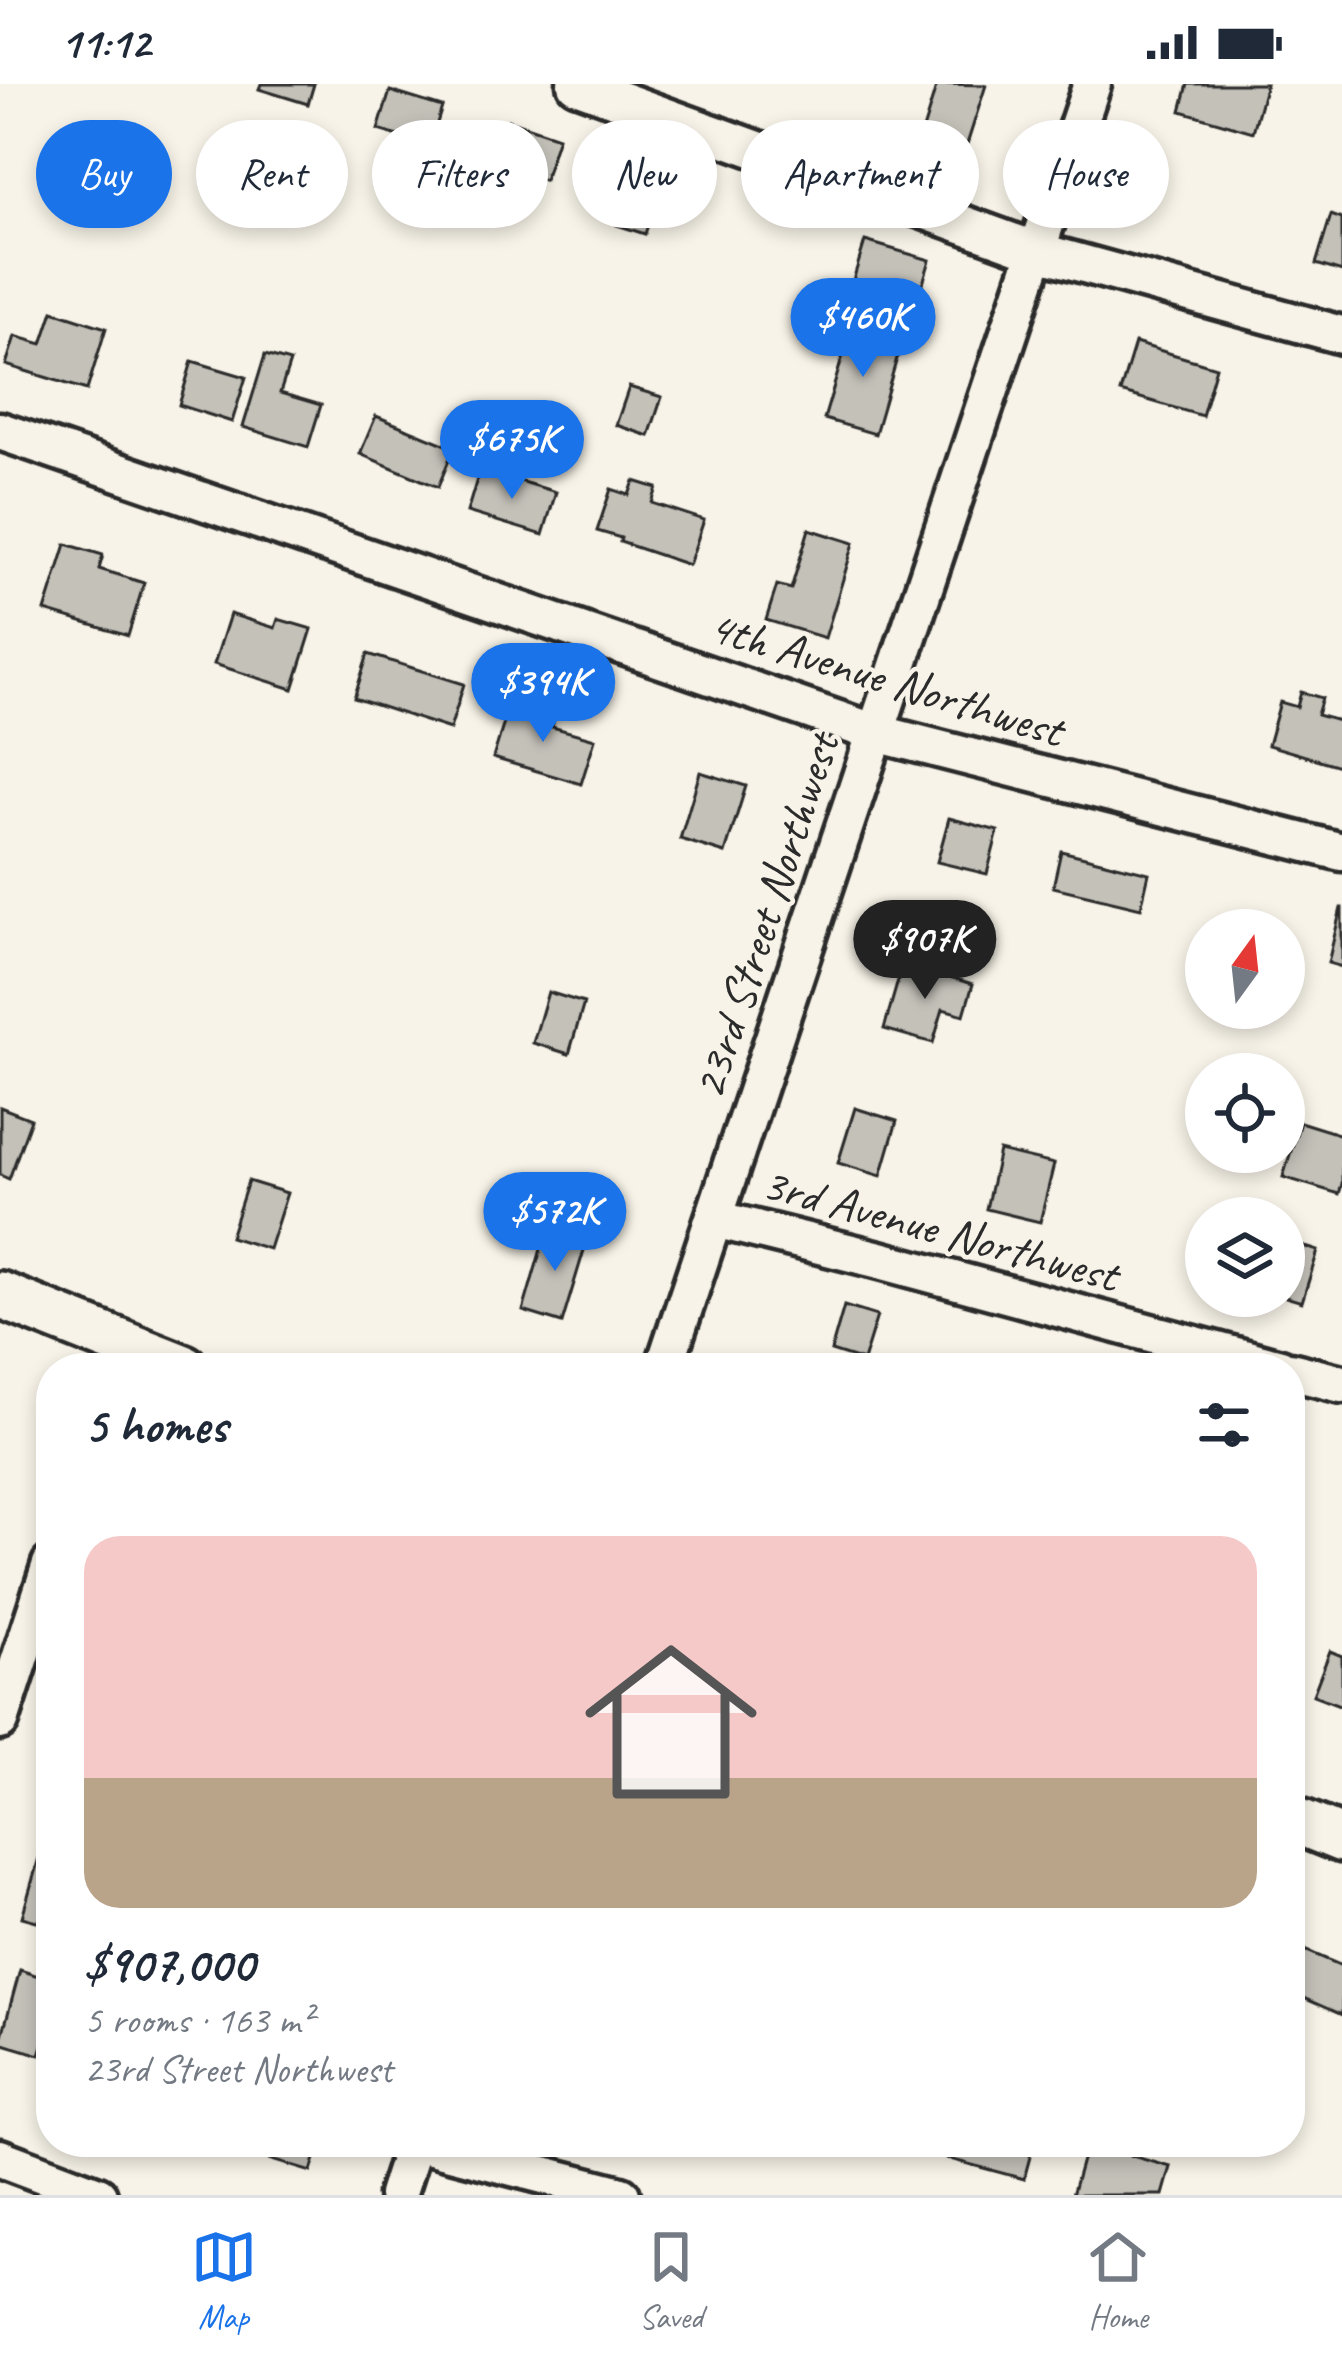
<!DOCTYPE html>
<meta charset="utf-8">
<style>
body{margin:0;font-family:Caveat,sans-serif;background:#f2f2f3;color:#1f2937;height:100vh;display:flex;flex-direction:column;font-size:45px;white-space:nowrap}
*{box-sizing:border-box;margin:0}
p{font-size:39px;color:#747a83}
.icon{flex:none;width:66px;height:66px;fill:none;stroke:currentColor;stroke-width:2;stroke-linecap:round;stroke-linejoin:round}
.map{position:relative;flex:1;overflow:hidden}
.sheet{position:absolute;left:36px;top:1269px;width:1269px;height:804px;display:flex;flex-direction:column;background:#fff;border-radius:48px;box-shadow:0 6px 18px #0003}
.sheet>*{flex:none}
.hud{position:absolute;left:36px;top:36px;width:1272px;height:108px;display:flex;gap:24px}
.needle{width:78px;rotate:15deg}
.tools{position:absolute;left:1185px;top:825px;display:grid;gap:24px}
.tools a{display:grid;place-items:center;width:120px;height:120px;border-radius:50%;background:#fff;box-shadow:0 6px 18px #0003;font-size:60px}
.price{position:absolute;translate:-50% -102px;padding:0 27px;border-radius:42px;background:#1a73e8;color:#fff;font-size:39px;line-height:78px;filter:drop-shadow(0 3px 6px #0008)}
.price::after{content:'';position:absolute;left:50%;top:72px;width:36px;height:27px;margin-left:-18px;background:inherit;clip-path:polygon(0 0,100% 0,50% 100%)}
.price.selected{background:#222;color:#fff}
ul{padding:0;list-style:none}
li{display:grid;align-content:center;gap:24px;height:636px;padding:0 48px}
li span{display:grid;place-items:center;height:372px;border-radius:36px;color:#555}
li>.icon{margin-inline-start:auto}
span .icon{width:216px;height:216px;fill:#fffc;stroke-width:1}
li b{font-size:51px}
h2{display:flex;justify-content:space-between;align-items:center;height:144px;padding:0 48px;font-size:51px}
.tag{padding:0 42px;border-radius:54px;background:#fff;box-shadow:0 6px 18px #0003;font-size:42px;line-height:108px}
.tag.selected{background:#1a73e8;color:#fff}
.status{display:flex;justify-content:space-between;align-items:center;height:84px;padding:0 60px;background:#fff;direction:ltr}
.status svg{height:33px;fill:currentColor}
.tabs{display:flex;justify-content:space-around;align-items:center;height:168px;border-top:3px solid #e0e1e3;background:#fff;font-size:33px;color:#747a83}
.tabs a{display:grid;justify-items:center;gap:6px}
.tabs .selected{color:#1a73e8}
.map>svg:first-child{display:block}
.building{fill:#c4c1b9;stroke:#2b2b2b;stroke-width:3}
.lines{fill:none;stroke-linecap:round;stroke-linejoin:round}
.minor-casing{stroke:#2b2b2b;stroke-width:45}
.major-casing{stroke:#2b2b2b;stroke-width:54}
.minor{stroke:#f7f3e8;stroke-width:36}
.major{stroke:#f7f3e8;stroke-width:45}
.labels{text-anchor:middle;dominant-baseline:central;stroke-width:9;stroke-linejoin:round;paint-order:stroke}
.street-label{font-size:48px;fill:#2b2b2b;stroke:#f7f3e8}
</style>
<div class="status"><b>11:12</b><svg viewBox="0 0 49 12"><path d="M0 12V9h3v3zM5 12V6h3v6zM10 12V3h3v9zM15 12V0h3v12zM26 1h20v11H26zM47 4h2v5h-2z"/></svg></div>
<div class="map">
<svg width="1342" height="2111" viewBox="0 0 1342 2111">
<rect width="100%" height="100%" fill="#f7f3e8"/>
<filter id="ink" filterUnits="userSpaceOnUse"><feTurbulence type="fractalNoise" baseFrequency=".00833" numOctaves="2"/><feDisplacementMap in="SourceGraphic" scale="24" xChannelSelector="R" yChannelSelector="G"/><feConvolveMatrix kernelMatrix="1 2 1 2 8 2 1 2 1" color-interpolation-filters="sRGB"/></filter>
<g filter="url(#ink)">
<g class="building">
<polygon points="261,0 314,0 308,20 259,5"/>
<polygon points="937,0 986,1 962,76 918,62"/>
<polygon points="1188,0 1266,0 1253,48 1181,27"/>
<polygon points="390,7 442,23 425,78 396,70 402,53 378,46"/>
<polygon points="508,36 558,53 544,96 493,80"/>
<polygon points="609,74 664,92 645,150 617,141 621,127 594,119"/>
<polygon points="1331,131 1342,135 1342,188 1316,180"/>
<polygon points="865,157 930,176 916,222 851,203"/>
<polygon points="53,227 106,244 87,306 6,281 15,252 42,260"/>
<polygon points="852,241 902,257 875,350 824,335"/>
<polygon points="1135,259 1216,283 1202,332 1120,308"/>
<polygon points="265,271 290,278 280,309 321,321 308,363 243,343"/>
<polygon points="192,277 246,293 232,338 179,321"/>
<polygon points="629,303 662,313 649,352 616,341"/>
<polygon points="376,332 454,364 438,403 360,370"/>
<polygon points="480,385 556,408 543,451 467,428"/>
<polygon points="634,397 657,404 652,419 704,436 689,481 620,458 621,454 597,447 611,405 629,411"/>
<polygon points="809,445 854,459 825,554 766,536 777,501 791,505"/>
<polygon points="66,460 103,471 99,485 144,499 128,552 45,527"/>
<polygon points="230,530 275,544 278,535 312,545 293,605 214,580"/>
<polygon points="368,570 464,600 450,645 354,614"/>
<polygon points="1301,608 1322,614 1317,631 1342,638 1342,671 1339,682 1268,661 1280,618 1297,623"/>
<polygon points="510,619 555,632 552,643 595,655 581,700 493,674"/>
<polygon points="700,688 746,702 725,769 680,755"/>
<polygon points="949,734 998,747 987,790 937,778"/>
<polygon points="1061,767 1149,789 1141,824 1053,803"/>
<polygon points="1341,824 1342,824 1342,883 1328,879"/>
<polygon points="903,879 973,900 964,931 943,925 933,959 884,945"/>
<polygon points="548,908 584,919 569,970 533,959"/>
<polygon points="0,1023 31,1035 9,1095 0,1091"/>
<polygon points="855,1024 897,1037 881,1092 838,1079"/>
<polygon points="1300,1038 1342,1051 1342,1100 1339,1110 1283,1093"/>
<polygon points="999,1067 1054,1080 1040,1138 986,1125"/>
<polygon points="248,1097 287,1109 269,1165 230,1153"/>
<polygon points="548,1141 588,1153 562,1239 523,1227"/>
<polygon points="1284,1156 1318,1167 1302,1218 1282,1212"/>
<polygon points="844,1222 877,1232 863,1277 831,1267"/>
<polygon points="1330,1567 1342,1572 1342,1622 1313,1611"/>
<polygon points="46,1749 51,1751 51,1841 22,1833"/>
<polygon points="1305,1866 1342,1882 1342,1931 1290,1908 1290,1900"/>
<polygon points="20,1886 51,1896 51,1934 40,1971 0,1959"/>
<polygon points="212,2058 320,2058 311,2088"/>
<polygon points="946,2058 1034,2058 1024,2095 942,2073"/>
<polygon points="1087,2058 1128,2058 1125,2070 1171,2083 1163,2111 1072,2111"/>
</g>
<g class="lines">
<defs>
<g id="minor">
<polyline points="576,0 1037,167 1342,251"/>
<polyline points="0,347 876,649 1342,768"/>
<polyline points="715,1135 880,1176 1280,1284"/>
<polyline points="664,1284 1092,0"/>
<polyline points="1290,1287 1342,1300"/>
<polyline points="0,1637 51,1480"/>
<polyline points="416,2058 621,2111"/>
<polyline points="0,2074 98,2111"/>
<polyline points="397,2111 414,2058"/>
</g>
<g id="major">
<polyline points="0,1211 184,1284"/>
<polyline points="1290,1734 1342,1755"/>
</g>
</defs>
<use href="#minor" class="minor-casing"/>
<use href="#major" class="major-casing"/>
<use href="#minor" class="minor"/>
<use href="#major" class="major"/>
</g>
</g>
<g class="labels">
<g class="street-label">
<text transform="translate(886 594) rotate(17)">4th Avenue Northwest</text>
<text transform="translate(765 832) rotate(-72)">23rd Street Northwest</text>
<text transform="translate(940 1145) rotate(15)">3rd Avenue Northwest</text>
</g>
</g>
</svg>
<div class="tools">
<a><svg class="needle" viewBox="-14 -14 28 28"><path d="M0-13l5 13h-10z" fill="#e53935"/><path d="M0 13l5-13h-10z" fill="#747a83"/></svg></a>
<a><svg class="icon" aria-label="locate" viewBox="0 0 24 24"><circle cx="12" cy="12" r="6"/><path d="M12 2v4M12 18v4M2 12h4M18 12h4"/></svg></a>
<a><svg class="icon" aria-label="layers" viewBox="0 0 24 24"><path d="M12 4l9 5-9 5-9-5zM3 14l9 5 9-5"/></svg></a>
</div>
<b class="price" style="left:863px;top:296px">$460K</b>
<b class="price" style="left:512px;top:418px">$675K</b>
<b class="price" style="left:543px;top:661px">$394K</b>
<b class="price selected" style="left:925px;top:918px">$907K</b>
<b class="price" style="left:555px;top:1190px">$572K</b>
<div class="hud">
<a class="tag selected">Buy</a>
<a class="tag">Rent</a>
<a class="tag">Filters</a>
<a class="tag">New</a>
<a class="tag">Apartment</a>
<a class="tag">House</a>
</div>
<section class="sheet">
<h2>5 homes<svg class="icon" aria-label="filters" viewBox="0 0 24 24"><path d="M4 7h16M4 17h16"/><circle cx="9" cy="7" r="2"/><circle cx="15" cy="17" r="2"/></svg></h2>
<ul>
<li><span style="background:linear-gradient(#f6c9c9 65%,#b9a48a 0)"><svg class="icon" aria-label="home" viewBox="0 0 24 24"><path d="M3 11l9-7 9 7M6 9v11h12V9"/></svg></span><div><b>$907,000</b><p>5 rooms · 163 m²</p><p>23rd Street Northwest</p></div></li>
</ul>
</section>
</div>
<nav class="tabs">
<a class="selected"><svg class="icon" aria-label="map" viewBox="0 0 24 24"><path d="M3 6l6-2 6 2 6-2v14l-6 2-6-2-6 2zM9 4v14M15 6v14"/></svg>Map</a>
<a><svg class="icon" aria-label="saved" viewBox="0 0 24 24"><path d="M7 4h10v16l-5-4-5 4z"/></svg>Saved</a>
<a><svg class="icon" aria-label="home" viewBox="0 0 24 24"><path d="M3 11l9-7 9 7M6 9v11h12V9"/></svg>Home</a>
</nav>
